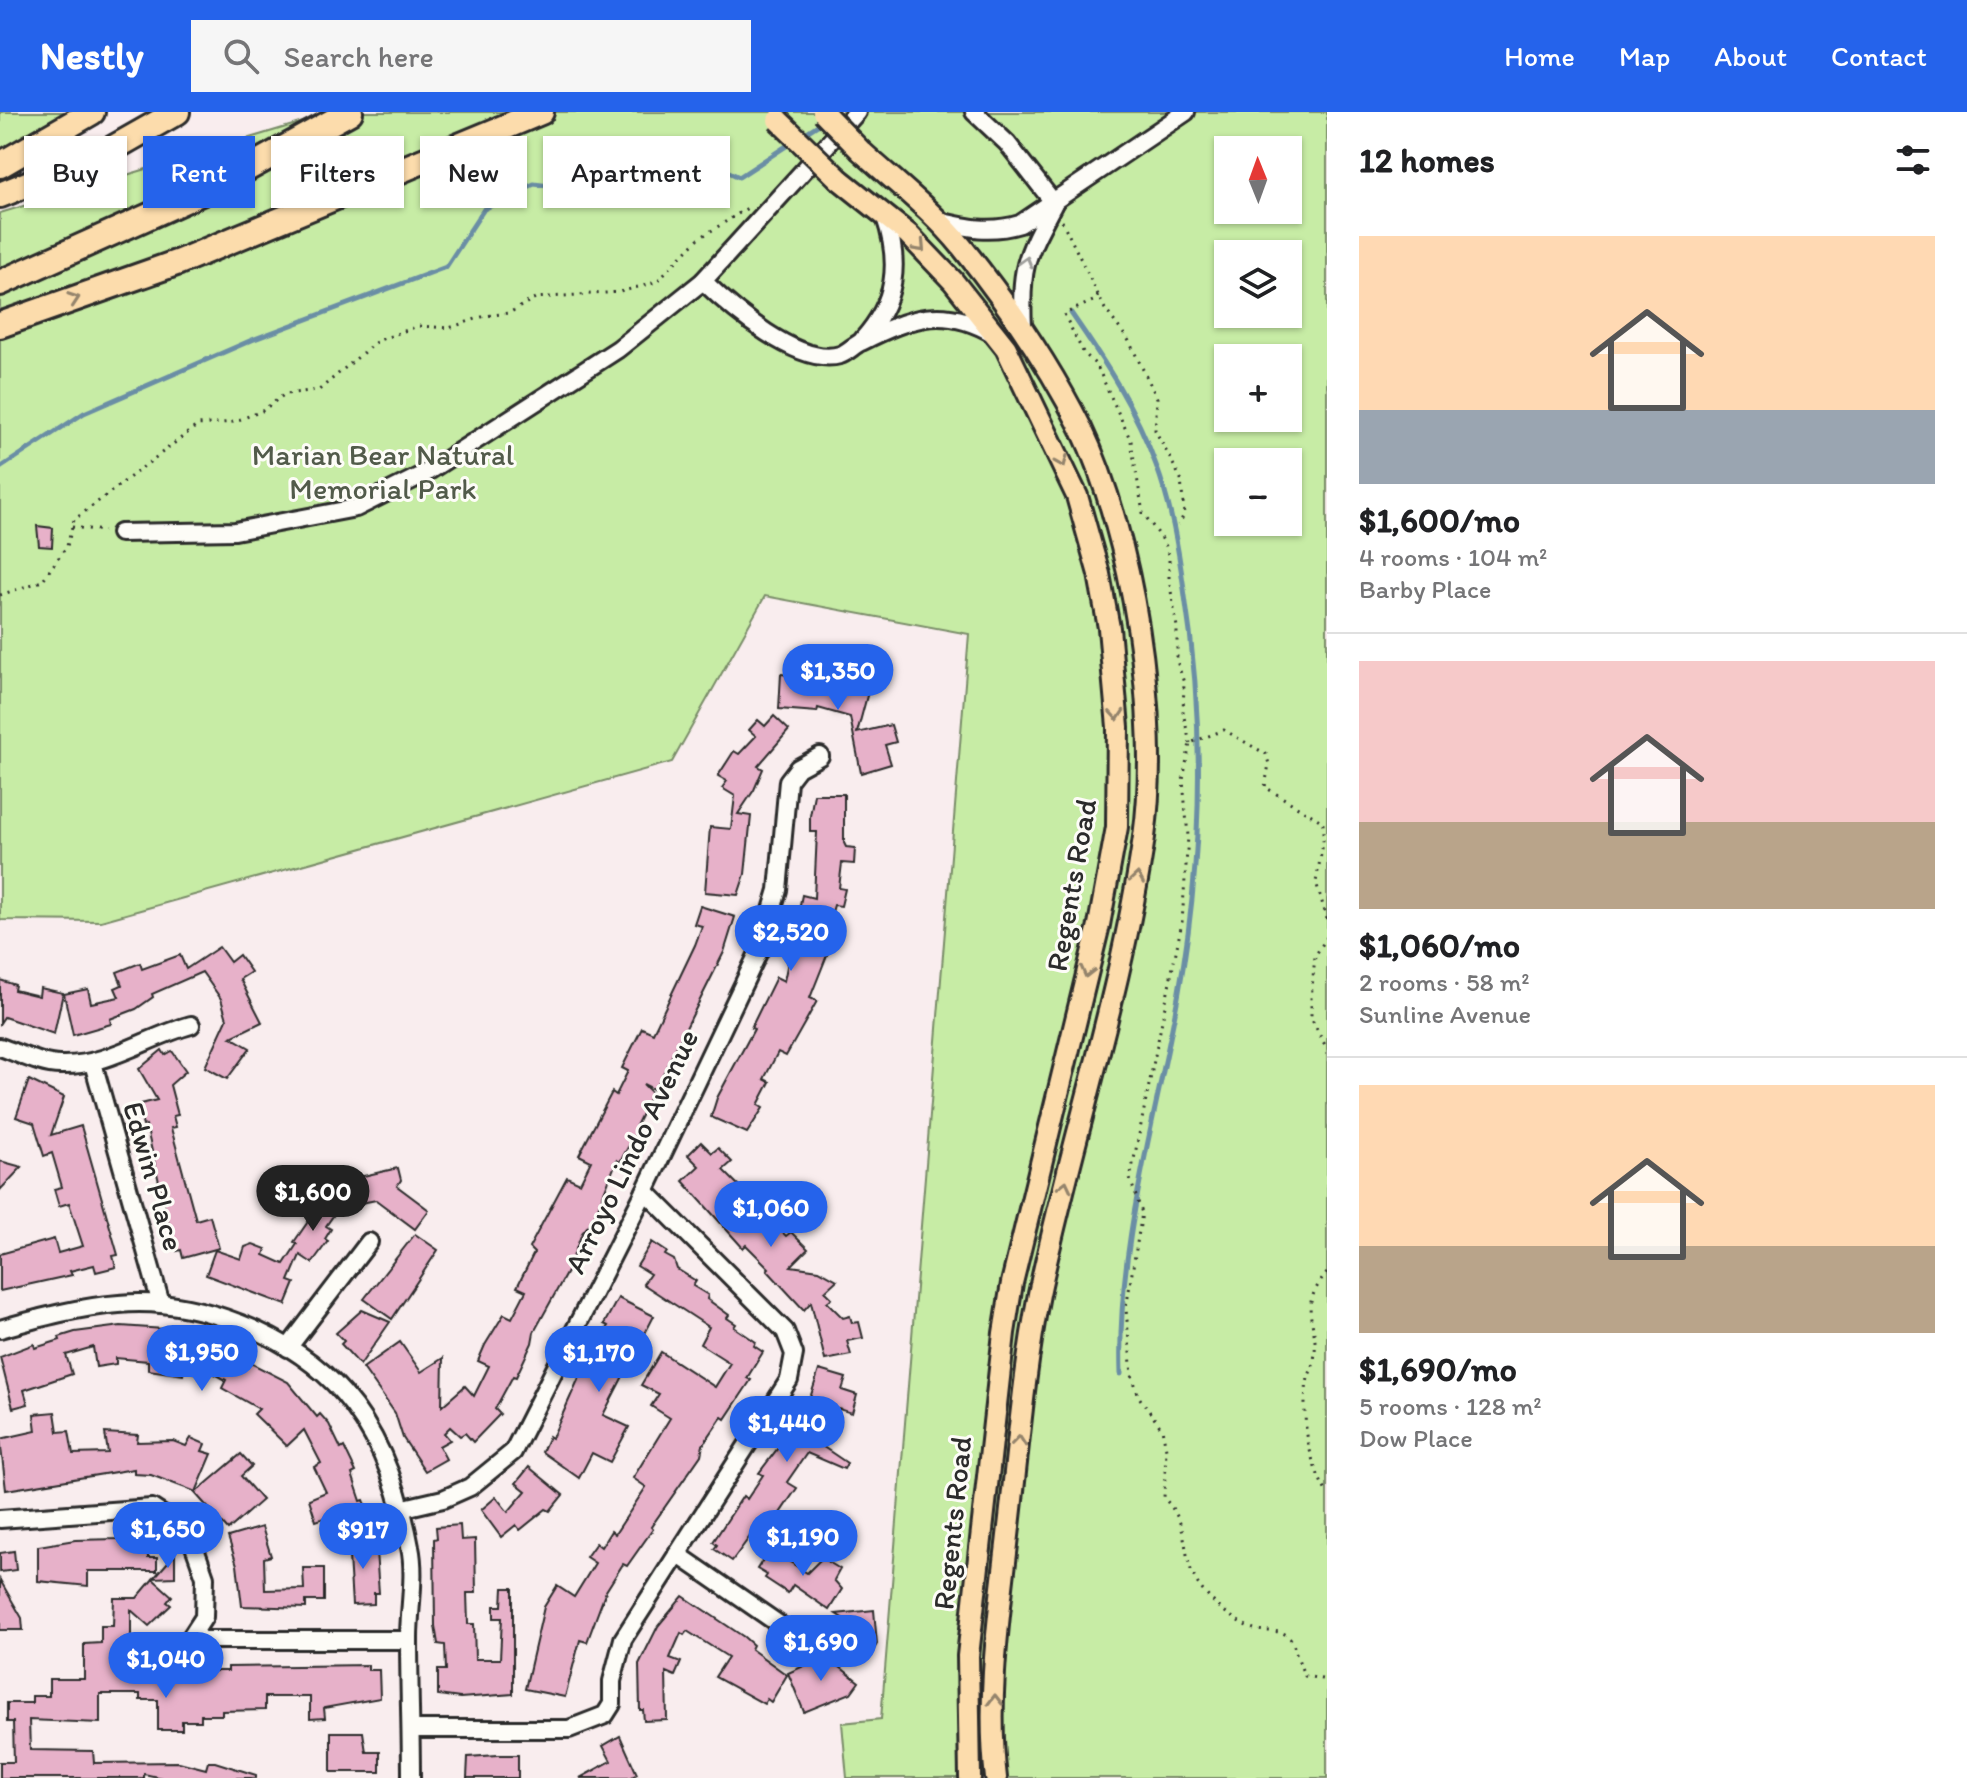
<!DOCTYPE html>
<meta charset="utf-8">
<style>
body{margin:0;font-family:Itim,sans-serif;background:#f6f6f6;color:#202124;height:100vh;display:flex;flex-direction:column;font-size:30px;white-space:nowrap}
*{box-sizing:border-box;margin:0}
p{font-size:26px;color:#757577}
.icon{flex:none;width:44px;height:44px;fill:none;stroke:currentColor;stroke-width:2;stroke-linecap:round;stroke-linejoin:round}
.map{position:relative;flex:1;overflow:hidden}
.details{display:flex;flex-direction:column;background:#fff;width:640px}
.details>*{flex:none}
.hud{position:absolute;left:24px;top:24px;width:760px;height:72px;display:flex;gap:16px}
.needle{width:52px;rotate:359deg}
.buttons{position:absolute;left:1214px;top:24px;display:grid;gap:16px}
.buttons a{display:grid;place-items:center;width:88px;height:88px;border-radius:0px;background:#fff;box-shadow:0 2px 6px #0004;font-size:40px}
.price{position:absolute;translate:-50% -68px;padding:0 18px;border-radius:28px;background:#2563eb;color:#fff;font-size:26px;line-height:52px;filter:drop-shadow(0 2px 4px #0008)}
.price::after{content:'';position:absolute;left:50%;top:48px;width:24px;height:18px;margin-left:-12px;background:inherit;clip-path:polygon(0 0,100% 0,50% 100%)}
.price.current{background:#222;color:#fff}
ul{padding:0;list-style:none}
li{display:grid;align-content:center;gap:16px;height:424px;padding:0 32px}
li+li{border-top:2px solid #e0e0e0}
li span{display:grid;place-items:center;height:248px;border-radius:0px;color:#555}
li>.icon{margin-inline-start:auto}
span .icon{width:144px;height:144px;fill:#fffc;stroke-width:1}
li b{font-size:34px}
h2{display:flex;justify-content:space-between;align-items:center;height:96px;padding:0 32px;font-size:34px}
.chip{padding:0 28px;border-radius:0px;background:#fff;box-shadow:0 2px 6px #0004;font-size:28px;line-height:72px}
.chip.current{background:#2563eb;color:#fff}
header{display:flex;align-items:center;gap:48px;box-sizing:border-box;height:112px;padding:0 40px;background:#2563eb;color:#fff}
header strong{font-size:38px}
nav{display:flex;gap:44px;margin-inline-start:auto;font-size:28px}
.search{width:560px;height:72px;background:#f6f6f6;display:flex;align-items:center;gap:20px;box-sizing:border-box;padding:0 28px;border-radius:0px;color:#757577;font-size:30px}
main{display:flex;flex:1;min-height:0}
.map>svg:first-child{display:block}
.green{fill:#c7eca5;stroke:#798c68;stroke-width:2;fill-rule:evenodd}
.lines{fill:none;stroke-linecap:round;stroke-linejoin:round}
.stream{stroke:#6b8ea5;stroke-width:5}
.building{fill:#e7b1c9;stroke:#2b2b2b;stroke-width:2}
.minor-casing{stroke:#2b2b2b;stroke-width:22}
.major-casing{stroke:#2b2b2b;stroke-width:26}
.highway-casing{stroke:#2b2b2b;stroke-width:30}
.path{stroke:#2b2b2b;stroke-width:3;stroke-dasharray:2 6;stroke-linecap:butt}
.minor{stroke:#fdfcf7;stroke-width:16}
.major{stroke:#fcdcac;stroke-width:20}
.highway{stroke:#fcdcac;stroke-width:24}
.major-bridge-casing{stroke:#2b2b2b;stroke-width:26;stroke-linecap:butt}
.major-bridge{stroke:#fcdcac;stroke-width:20}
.oneway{stroke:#94846c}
.oneway2{stroke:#9e9e9b}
.labels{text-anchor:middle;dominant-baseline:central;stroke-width:6;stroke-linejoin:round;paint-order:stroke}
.park-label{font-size:30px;fill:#525b4a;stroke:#fdfcf7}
.street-label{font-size:30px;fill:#2b2b2b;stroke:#fdfcf7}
</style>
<header>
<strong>Nestly</strong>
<div class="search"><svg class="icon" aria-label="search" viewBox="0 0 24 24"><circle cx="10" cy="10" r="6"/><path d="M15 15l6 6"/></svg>Search here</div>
<nav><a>Home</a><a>Map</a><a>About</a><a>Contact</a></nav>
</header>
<main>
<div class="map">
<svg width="1327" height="1666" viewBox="0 0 1327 1666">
<rect width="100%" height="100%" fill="#f9edee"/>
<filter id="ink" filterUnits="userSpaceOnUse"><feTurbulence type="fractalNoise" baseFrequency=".0125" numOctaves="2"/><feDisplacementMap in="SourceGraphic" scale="16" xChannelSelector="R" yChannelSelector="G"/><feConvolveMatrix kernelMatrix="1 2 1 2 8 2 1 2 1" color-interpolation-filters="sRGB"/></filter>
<g filter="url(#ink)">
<g class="green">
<polygon points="0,0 73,0 0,43"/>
<path d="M336 0H1327V1666H847L842 1611 881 1607 969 522 765 484 672 650 101 809 0 808V101ZM1228 38H1288V98H1228ZM1228 142H1288V202H1228ZM1228 246H1288V306H1228ZM1228 350H1288V410H1228Z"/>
</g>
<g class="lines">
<g class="stream">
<polyline points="802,23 824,9"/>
<path d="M1071 201C1105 250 1136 297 1156 353 1171 393 1178 435 1184 477 1207 623 1202 771 1172 916 1149 1031 1117 1144 1121 1262"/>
<polyline points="0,356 84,301 252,228 446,155 484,97 534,72 588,79 664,56 709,50 739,65 794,29"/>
</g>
</g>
<g class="building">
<polygon points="37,414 53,416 52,435 39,434"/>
<polygon points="789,558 802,558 801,565 854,570 853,576 868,580 857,621 891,613 896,630 885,633 891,652 861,661 850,605 818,596 817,600 779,597 781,562 788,563"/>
<polygon points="774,604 789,618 758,654 763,657 754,678 738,702 751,704 745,762 738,783 705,780 710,715 731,717 735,684 722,676 727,669 718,664 734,639 739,642 756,624 749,618 758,608 765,614"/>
<polygon points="814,682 844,682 844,731 846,735 855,736 854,752 842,751 839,776 845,777 841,794 834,793 822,835 829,838 810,886 817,889 786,944 778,940 764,967 770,970 758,993 763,996 747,1021 711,1005 717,986 754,917 751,916 776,865 784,869 802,783 814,786 817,720 810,720 810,704"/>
<polygon points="700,794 735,805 724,840 655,978 643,972 652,981 636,1014 639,1015 620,1050 617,1048 593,1108 582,1121 568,1158 534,1220 532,1231 516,1265 513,1264 495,1297 500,1302 473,1330 465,1321 460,1324 450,1315 444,1321 450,1328 439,1334 446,1347 425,1359 403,1326 395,1301 363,1256 400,1230 421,1260 443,1246 442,1294 465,1274 474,1284 489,1254 478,1249 485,1233 504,1202 512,1206 526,1179 517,1175 534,1141 529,1136 567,1065 580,1071 591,1049 579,1043 612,980 616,983 628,959 622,956 642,916 653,921 695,833 702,814 694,812"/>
<polygon points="219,835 230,850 239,843 251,860 240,867 262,910 231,925 250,936 227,967 205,955 227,907 221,887 202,860 152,882 153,885 136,897 110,907 111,912 73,923 64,882 88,877 91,891 119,885 115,876 122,873 117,860 140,851 142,857 180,843 186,857"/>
<polygon points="0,868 15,873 14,878 39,884 40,876 63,881 54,922 4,905 0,911"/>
<polygon points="162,938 165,943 172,939 186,959 170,973 178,1003 173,1004 176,1015 171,1016 196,1108 210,1104 219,1136 183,1146 181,1138 177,1139 167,1105 146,1013 143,1014 137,993 157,988 139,957"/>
<polygon points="29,968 64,985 51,1023 81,1014 118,1143 113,1144 116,1155 96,1160 94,1153 70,1159 72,1163 0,1179 0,1142 54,1127 58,1141 83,1134 69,1091 59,1094 54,1077 62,1075 52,1041 44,1044 34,1011 16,1005"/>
<polygon points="701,1030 712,1041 718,1036 732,1050 723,1058 741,1076 734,1083 756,1104 761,1099 786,1124 791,1120 808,1137 791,1154 819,1158 837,1168 825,1179 832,1186 827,1190 843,1206 850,1204 852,1211 859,1210 863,1226 847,1229 851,1243 825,1248 811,1190 804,1198 767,1158 769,1156 746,1133 743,1136 683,1069 699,1054 688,1043"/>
<polygon points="0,1049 22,1055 0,1078"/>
<polygon points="398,1056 401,1068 397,1074 429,1098 415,1117 376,1088 361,1091 356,1071 326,1114 331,1117 325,1127 328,1129 312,1151 300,1143 289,1169 295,1171 286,1193 206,1163 215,1138 241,1147 245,1135 253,1132 266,1137 264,1143 284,1152 297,1132 294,1130 316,1098 295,1084 312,1065 322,1072 330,1060 342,1069"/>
<polygon points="415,1122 438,1138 392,1207 364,1187"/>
<polygon points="652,1130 667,1140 665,1143 674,1148 677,1157 696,1169 693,1174 708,1183 707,1187 729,1203 727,1206 736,1212 734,1215 756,1230 754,1234 763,1240 747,1266 751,1268 725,1307 722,1305 703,1333 701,1343 651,1415 653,1417 627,1454 623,1452 606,1479 587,1530 580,1528 565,1585 525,1577 544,1495 557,1474 574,1485 595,1451 586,1445 596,1431 601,1435 611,1419 615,1422 646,1375 633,1366 670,1306 651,1294 659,1282 641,1273 661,1240 715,1275 730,1251 700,1232 709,1215 643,1172 650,1162 637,1154"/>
<polygon points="618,1186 654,1204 603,1303 629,1315 610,1350 592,1341 579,1366 542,1340 549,1324 552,1326 586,1250 608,1214 604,1212"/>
<polygon points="362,1198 390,1210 360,1253 341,1232 344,1229 336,1221"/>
<polygon points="121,1214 164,1217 192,1225 193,1221 220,1229 243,1242 241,1246 288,1270 317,1305 320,1302 329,1312 341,1337 344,1335 356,1360 352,1362 361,1389 364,1388 370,1404 346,1412 345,1399 316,1409 309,1387 326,1380 314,1355 321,1351 304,1318 287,1334 254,1302 259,1297 222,1276 226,1268 197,1252 195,1261 184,1258 183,1263 148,1258 148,1249 116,1246 116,1252 96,1255 93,1235 66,1243 72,1262 24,1278 28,1292 13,1296 0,1245 34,1232 35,1236 60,1228 59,1225 75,1220"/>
<polygon points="819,1258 846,1266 842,1278 857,1283 852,1301 839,1297 816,1330 847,1351 844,1357 807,1341 787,1370 797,1376 774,1410 765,1404 732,1449 714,1437 717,1433 713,1430 743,1384 747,1387 763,1363 759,1361 793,1316 790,1315 811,1283"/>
<polygon points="55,1300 58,1320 69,1319 73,1342 108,1341 105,1321 138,1323 137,1330 173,1329 186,1334 191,1326 205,1332 202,1339 212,1342 196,1380 151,1363 134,1362 134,1357 6,1378 0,1327 36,1319 34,1302"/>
<polygon points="241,1342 252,1354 241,1364 262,1388 228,1418 195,1381"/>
<polygon points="529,1355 563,1383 550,1399 546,1397 520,1418 516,1413 501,1425 481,1398 496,1385 508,1400 526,1379 516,1371"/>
<polygon points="460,1413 461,1428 475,1427 476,1481 467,1481 468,1512 474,1512 475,1547 500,1547 502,1506 494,1506 494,1494 502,1494 503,1476 513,1476 513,1582 460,1586 438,1583 438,1558 446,1558 445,1533 438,1532 435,1514 434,1427 437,1426 436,1415"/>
<polygon points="262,1415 271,1444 264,1446 265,1478 304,1477 303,1456 324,1456 324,1489 306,1489 306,1496 242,1494 237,1453 228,1425"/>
<polygon points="118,1421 136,1421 136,1426 147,1426 148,1446 157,1446 157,1459 88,1459 88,1474 38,1469 38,1434 75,1428 118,1427"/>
<polygon points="375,1425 379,1481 374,1481 374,1492 352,1493 348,1428"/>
<polygon points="770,1437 807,1461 822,1446 840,1457 834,1468 842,1477 829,1498 793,1473 788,1481 765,1466 767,1463 757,1457"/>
<polygon points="14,1439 16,1458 0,1460 0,1441"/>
<polygon points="175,1442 175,1465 154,1466"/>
<polygon points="153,1467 172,1484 167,1490 171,1493 149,1514 131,1498 131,1526 125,1526 129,1561 205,1563 205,1559 228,1559 228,1555 368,1553 368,1558 379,1558 380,1586 324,1596 325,1606 310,1607 310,1585 265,1585 265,1598 222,1599 222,1603 201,1603 201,1609 182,1609 182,1618 158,1618 158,1588 140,1588 140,1582 100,1582 100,1611 29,1608 30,1638 93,1639 94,1651 179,1650 206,1657 208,1650 215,1650 256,1663 256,1666 162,1666 144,1662 144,1666 0,1666 0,1650 14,1650 13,1610 7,1610 7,1591 32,1591 32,1584 49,1584 49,1567 84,1567 84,1532 101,1531 101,1514 113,1514 114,1486 137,1486"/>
<polygon points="0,1468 22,1506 23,1518 0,1518"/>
<polygon points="683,1484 744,1525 753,1533 751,1537 787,1563 771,1590 767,1587 764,1592 715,1565 728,1545 687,1519 684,1523 681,1521 670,1546 681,1550 675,1564 666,1560 667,1608 644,1609 643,1598 640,1598 639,1552 658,1514"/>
<polygon points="874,1498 877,1532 871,1542 831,1546 828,1519 858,1516 836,1502"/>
<polygon points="826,1544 859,1570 851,1581 804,1600 788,1561"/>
<polygon points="331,1620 363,1620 366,1640 380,1640 380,1660 331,1660"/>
<polygon points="620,1624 637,1662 630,1666 580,1666 611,1649 603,1634"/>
<polygon points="498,1643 518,1643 518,1666 467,1666 468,1645"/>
</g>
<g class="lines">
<defs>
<g id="minor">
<polyline points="974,0 1007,31 1054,91"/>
<path d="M938 109C968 116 990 121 1020 112L1186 0"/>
<path d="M703 169C731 196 799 255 840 243 847 241 854 233 861 230 910 206 943 192 994 222"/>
<path d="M1023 216C1020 154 1025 146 1053 93"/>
<path d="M863 227C896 190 901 152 885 105"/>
<polyline points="120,421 235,419 356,396 424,362 618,237 703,169 857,0"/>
<path d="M0 935C18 941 41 953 60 953 106 955 147 925 191 913"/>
<polyline points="93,951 161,1192"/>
<path d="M0 1217C39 1206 78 1195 119 1192 195 1185 292 1222 343 1281 380 1323 400 1381 410 1435 416 1463 409 1497 409 1526 409 1573 411 1619 411 1666"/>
<polyline points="288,1236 369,1130"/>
<polyline points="400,1397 443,1387 470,1375 513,1340 645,1079 761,835 778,778 788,669 798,656 820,644"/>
<polyline points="0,1407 152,1396 189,1420 205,1465 204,1505 189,1528 409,1528"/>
<polyline points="677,1442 796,1524"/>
<polyline points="411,1617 569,1617 605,1603 612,1592 612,1569 623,1527 789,1268 794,1242 785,1219 645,1079"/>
</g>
<g id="major">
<path d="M861 39C895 70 933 99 962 135 1007 191 1049 252 1081 316 1133 425 1161 606 1144 725 1122 879 1071 1029 1039 1182 1024 1259 1018 1337 1009 1415 1000 1497 986 1584 996 1666"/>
<polyline points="839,67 908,122 953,169 1006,236 1077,384 1099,462 1109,516 1118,615 1117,715 1099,813 1012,1171 1004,1221 968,1544 970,1666"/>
</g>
<g id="highway">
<polyline points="0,53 92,0"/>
<polyline points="0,83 103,42 177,0"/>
<polyline points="0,171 214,75 350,0"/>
<polyline points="0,213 179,150 541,0"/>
</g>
</defs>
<use href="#minor" class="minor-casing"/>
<use href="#major" class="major-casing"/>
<use href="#highway" class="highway-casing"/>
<g class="path">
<polyline points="1062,109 1105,197 1129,229 1157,286 1155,318 1181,367 1184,402 1179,413"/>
<polyline points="1098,183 1093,189 1064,202 1083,240 1097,254 1131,329 1143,401 1165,431 1169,447 1169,467 1177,515 1177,549 1184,571 1183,601 1190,631"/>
<polyline points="72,415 104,419"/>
<polyline points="0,483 42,469 67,434 74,408 198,313 233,310 262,299 285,282 319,278 377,229 418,214 449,216 485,204 509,201 535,186 620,180 656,170 698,127 749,95"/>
<path d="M1327 807 1316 770 1323 731V710L1265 675 1269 652 1266 642 1224 618 1190 631 1183 668 1188 724 1182 810 1130 1067 1142 1101 1126 1197 1132 1263 1139 1285 1162 1317 1166 1337 1164 1386C1194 1418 1178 1444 1200 1475 1211 1490 1236 1511 1254 1517 1265 1521 1279 1516 1289 1525 1294 1529 1299 1554 1305 1564L1327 1568"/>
<polyline points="1327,825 1315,844 1311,887 1311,906 1327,937"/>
<path d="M1327 1161C1294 1201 1321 1208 1314 1248 1314 1254 1310 1260 1308 1266 1300 1303 1308 1349 1327 1381"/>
</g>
<use href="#minor" class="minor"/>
<use href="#major" class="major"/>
<use href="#highway" class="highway"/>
<defs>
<g id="major-bridge">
<polyline points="823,0 861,39"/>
<polyline points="778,8 839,67"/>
</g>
</defs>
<use href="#major-bridge" class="major-bridge-casing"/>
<use href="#major-bridge" class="major-bridge"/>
</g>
<defs><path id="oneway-chevron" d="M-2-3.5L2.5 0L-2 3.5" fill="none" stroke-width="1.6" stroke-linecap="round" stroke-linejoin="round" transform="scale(2)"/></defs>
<g class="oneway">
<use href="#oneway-chevron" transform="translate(920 135) rotate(47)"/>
<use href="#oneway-chevron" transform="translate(74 187) rotate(-19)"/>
<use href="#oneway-chevron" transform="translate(1062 350) rotate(67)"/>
<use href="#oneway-chevron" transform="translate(1117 603) rotate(85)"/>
<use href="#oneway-chevron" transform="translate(1137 766) rotate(-81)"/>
<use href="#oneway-chevron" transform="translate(1087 860) rotate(104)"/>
<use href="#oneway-chevron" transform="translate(1065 1074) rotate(-77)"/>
<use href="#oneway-chevron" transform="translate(1019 1329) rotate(-84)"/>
<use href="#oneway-chevron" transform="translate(995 1588) rotate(-90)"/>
</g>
<use class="oneway2" href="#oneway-chevron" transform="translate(1026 150) rotate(-74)"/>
</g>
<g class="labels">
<g class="park-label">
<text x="383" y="342">Marian Bear Natural<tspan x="383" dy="34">Memorial Park</tspan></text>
</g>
<g class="street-label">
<text transform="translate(1071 773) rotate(-80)">Regents Road</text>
<text transform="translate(631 1039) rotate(-64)">Arroyo Lindo Avenue</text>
<text transform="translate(154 1064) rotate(74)">Edwin Place</text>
<text transform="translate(952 1411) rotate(-84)">Regents Road</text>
</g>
</g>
</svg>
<div class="buttons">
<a><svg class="needle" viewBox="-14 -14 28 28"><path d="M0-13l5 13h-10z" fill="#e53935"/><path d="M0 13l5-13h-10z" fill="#757577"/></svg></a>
<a><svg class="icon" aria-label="layers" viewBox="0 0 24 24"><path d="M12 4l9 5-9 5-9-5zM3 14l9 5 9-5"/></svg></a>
<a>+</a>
<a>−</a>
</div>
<b class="price" style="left:838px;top:600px">$1,350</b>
<b class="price" style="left:791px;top:861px">$2,520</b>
<b class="price current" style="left:313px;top:1121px">$1,600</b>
<b class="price" style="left:771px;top:1137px">$1,060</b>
<b class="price" style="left:202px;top:1281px">$1,950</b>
<b class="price" style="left:599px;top:1282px">$1,170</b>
<b class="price" style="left:787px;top:1352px">$1,440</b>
<b class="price" style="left:168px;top:1458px">$1,650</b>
<b class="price" style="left:363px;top:1459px">$917</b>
<b class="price" style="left:803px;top:1466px">$1,190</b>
<b class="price" style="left:821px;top:1571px">$1,690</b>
<b class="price" style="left:166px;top:1588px">$1,040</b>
<div class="hud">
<a class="chip">Buy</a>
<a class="chip current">Rent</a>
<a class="chip">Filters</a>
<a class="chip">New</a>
<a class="chip">Apartment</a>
</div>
</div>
<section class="details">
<h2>12 homes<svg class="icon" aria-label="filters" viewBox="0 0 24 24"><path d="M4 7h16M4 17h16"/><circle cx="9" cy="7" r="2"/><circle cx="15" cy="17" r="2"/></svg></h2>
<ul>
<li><span style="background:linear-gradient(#ffd9b3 70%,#9aa5b1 0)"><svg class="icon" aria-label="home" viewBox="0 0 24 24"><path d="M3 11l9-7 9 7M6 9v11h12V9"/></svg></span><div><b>$1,600/mo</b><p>4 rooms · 104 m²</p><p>Barby Place</p></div></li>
<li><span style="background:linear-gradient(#f6c9c9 65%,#b9a48a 0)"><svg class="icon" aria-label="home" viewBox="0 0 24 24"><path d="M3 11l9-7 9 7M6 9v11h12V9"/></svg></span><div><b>$1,060/mo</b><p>2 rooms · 58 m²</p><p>Sunline Avenue</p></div></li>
<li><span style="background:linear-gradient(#ffd9b3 65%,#b9a48a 0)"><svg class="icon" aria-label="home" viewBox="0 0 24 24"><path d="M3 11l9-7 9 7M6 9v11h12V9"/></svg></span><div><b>$1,690/mo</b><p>5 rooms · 128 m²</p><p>Dow Place</p></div></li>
</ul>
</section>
</main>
